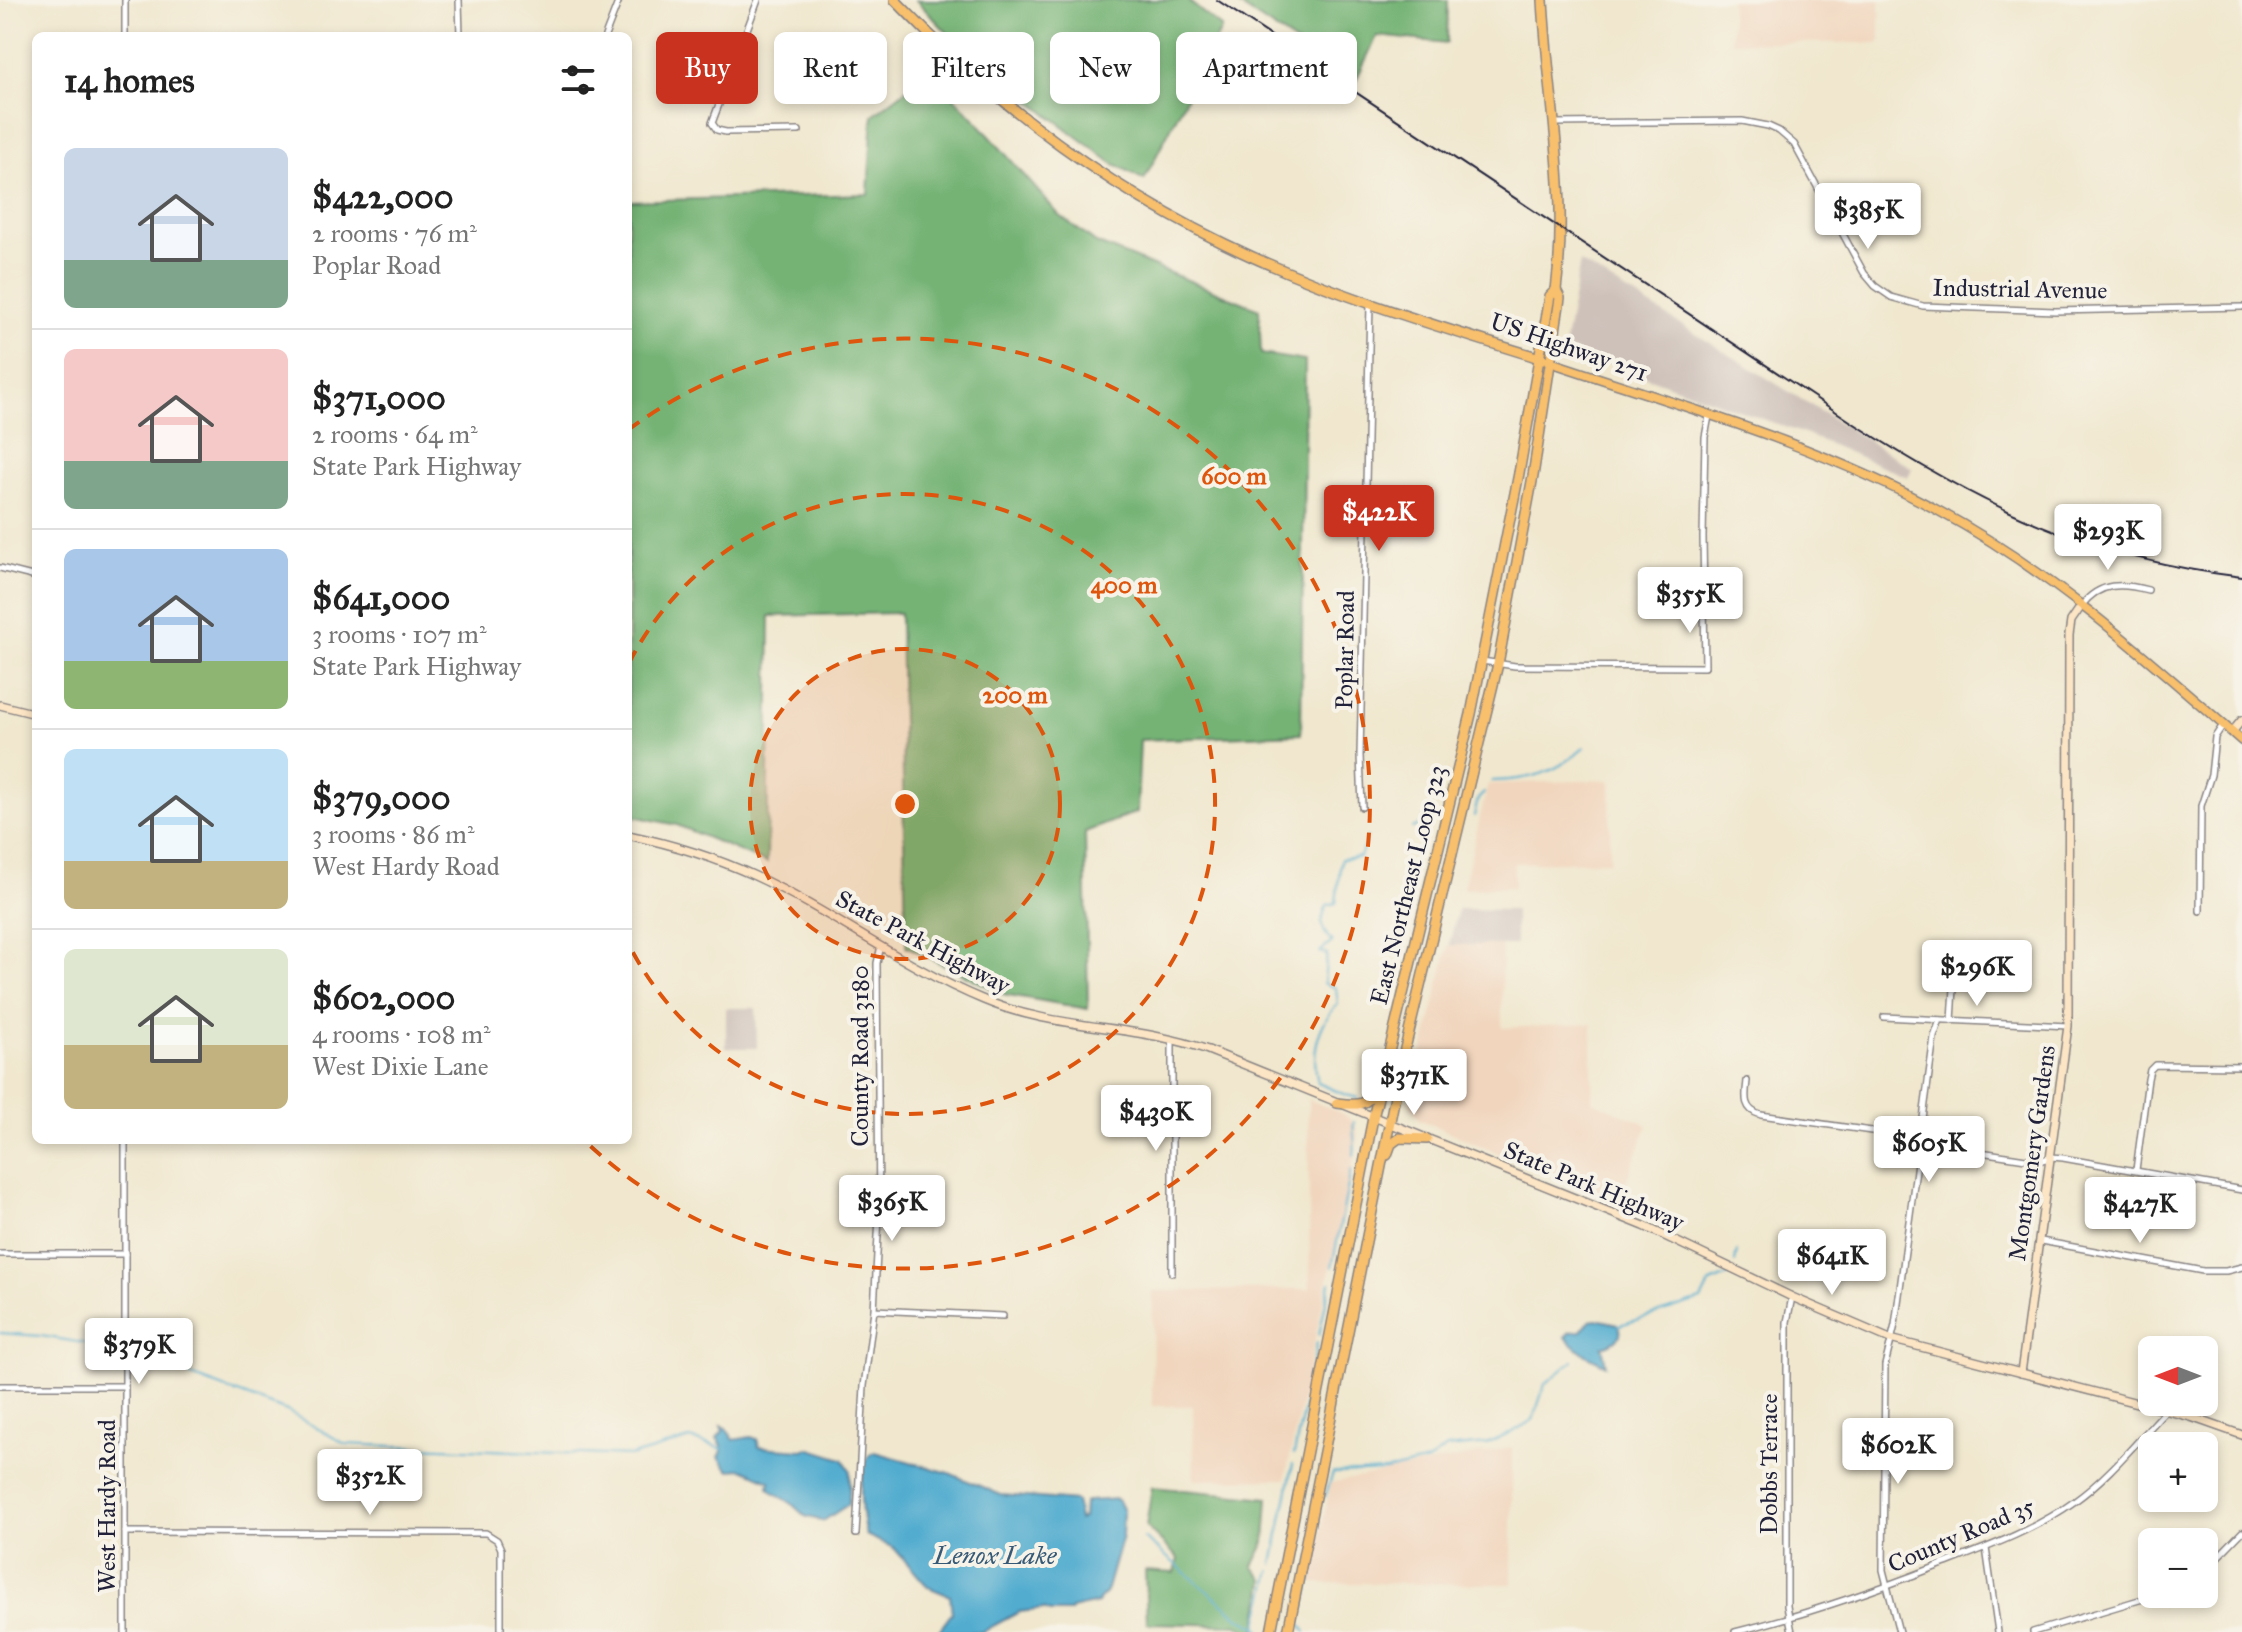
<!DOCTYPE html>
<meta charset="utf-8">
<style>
body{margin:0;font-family:"IM FELL Great Primer",serif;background:#f6f6f6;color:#222;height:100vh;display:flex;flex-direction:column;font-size:30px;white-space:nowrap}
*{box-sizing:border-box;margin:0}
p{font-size:26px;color:#767676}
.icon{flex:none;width:44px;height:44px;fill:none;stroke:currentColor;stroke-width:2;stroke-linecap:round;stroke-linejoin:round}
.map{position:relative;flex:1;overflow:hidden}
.panel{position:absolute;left:32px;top:32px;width:600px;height:1112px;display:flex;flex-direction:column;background:#fff;border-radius:12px;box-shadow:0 4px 12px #0003}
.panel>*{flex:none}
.hud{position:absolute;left:656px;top:32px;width:760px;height:72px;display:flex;gap:16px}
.needle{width:52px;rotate:270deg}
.fabs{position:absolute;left:2138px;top:1336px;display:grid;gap:16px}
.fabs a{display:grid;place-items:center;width:80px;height:80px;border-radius:12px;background:#fff;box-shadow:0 4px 12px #0003;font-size:40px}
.price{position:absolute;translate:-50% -68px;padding:0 18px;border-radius:8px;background:#fff;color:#222;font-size:26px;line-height:52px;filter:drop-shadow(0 2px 4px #0008)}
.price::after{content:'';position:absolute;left:50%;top:48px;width:24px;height:18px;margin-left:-12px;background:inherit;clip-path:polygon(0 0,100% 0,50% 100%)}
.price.on{background:#c8321e;color:#fff}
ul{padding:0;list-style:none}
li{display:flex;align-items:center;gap:24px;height:200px;padding:0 32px}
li+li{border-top:2px solid #e0e0e0}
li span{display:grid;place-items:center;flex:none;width:224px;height:160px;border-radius:12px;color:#555}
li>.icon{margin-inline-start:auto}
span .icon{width:96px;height:96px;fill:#fffc;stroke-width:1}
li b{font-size:34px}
h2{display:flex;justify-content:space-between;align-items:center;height:96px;padding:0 32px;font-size:34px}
.tag{padding:0 28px;border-radius:12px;background:#fff;box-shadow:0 4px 12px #0003;font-size:28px;line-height:72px}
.tag.on{background:#c8321e;color:#fff}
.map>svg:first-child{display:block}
.built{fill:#f1d5bd}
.industrial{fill:#cec1ba}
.forest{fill:#74b374;stroke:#4b6a58;stroke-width:2}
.water{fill:#51accf;stroke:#3a6785;stroke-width:2}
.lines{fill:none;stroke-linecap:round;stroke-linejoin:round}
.stream{stroke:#51accf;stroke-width:2}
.street-casing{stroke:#898484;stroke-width:8}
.secondary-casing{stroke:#898484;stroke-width:10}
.primary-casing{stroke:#898484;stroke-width:11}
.highway-casing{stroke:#898484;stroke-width:12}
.street{stroke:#fff;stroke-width:5}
.secondary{stroke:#fce5c4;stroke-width:7}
.primary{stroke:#f8bf6c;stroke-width:8}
.highway{stroke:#f8bf6c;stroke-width:9}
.rail{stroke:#22223b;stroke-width:2}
.ring{fill:none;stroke:#de560e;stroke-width:4;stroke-dasharray:14 10}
.labels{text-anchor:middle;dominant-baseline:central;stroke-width:8;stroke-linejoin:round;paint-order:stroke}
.street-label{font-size:24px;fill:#22223b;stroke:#f7f3e8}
.water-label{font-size:26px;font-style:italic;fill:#355976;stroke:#f7f3e8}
.centre{fill:#de560e;stroke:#f7f3e8;stroke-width:4}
.ring-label{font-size:24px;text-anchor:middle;font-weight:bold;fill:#de560e;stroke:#f7f3e8;stroke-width:8;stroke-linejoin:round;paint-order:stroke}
</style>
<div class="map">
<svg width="2242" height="1632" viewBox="0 0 2242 1632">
<rect width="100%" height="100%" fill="#f7f3e8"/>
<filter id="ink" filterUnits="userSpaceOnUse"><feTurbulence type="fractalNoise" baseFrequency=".0125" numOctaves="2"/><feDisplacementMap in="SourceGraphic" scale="16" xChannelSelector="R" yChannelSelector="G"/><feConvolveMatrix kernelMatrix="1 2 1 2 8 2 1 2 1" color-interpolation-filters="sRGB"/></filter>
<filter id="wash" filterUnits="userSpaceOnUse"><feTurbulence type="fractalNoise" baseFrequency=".006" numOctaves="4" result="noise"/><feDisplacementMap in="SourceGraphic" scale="32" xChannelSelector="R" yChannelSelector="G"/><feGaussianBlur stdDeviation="1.8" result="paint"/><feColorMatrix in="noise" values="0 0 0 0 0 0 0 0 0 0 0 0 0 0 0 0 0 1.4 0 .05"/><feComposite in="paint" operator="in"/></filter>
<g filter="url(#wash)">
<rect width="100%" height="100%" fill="#f0e7ce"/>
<g class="built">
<polygon points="1731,0 1880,0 1880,43 1731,42"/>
<polygon points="1610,780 1610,861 1514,863 1514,887 1463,889 1488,784"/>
<polygon points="1449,945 1501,945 1502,1028 1592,1024 1592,1101 1648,1125 1617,1204 1419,1119 1410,1103"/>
<polygon points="1308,1099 1345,1115 1356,1126 1358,1138 1285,1479 1194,1480 1193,1406 1152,1406 1153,1291 1310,1289"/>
<polygon points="1512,1447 1512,1584 1311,1583 1331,1483"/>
</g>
<g class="industrial">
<polygon points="1580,262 1912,468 1908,477 1810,436 1564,347"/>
<polygon points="1458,909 1515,910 1515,945 1449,945"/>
<polygon points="726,1008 756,1008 757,1048 726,1048"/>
</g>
<g class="forest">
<polygon points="916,0 1187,0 1222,28 1144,180 1111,162 968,54"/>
<polygon points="1231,0 1448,0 1447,43 1377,36 1355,82"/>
<polygon points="929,72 973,117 1059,215 1096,243 1259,309 1261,354 1305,361 1301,734 1140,740 1137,812 1085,832 1088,1009 1003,994 906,946 900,613 770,616 767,863 677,825 628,815 628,201 868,194 873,115"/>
<polygon points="1152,1487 1268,1498 1265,1542 1253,1566 1264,1580 1256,1632 1248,1632 1238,1625 1147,1623 1145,1571 1175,1573 1178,1558 1146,1527"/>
</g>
<g class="water">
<path d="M1596 1319 1618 1324C1626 1337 1613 1343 1602 1346L1606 1365 1586 1355 1565 1337 1570 1332 1581 1331 1590 1320Z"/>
<path d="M721 1426 726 1428 734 1440 751 1437 757 1439 759 1447 803 1450 808 1448 843 1459 850 1470 849 1504 823 1521 805 1516 791 1503 772 1491 769 1487 770 1481 743 1469 729 1470 719 1457C724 1449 723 1445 717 1438L723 1431Z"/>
<path d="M875 1452 949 1473 1001 1495 1076 1501 1079 1520 1083 1518 1084 1503 1088 1501 1117 1499 1123 1511 1122 1536 1106 1592 1097 1603 1071 1609 1070 1612H1050L1044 1609 1019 1612 982 1632H938L952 1613 950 1596 928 1587 894 1548 866 1535 865 1531C861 1513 855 1459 875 1452Z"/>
</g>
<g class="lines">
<g class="stream">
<path d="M1492 781C1531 780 1557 773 1585 747"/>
<polyline points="1474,816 1478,799 1484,793"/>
<polyline points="1412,828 1420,825 1429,810 1435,810"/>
<path d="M1358 1098 1346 1095 1318 1083C1311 1053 1317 1026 1338 1004L1336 988 1324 983 1327 954 1320 952 1332 942C1320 929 1320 921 1327 905L1336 903 1341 859 1360 857 1367 837"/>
<path d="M1354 1122C1352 1129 1356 1143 1354 1155"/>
<polyline points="1735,1262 1737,1251"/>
<polyline points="1332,1267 1351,1170"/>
<polyline points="1617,1326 1701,1300 1709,1284 1729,1275"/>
<polyline points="0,1333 41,1336 119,1349"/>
<polyline points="1319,1335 1330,1283"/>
<polyline points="130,1350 170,1368 287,1411 345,1444 632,1456 690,1439 724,1449"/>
<polyline points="1311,1374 1317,1343"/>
<polyline points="1294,1454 1307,1394"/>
<polyline points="1325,1497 1333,1473 1386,1471 1428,1461 1447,1448 1486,1444 1509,1434 1533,1420 1545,1384 1573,1361"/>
<polyline points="1144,1538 1240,1618 1261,1629"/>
<polyline points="1273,1564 1293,1464"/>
<polyline points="1257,1627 1271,1571"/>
<polyline points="1306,1632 1300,1623 1313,1573"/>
</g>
</g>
</g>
<g filter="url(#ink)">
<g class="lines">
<defs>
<g id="street">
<polyline points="125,0 125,36"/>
<polyline points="459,0 460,36"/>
<polyline points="758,0 712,123 717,130 726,132 799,131"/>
<polyline points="605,36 619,0"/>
<polyline points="1555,123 1742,121 1768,126 1779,131 1794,144 1864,273 1875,286 1891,297 1923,306 2055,311 2242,307"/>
<polyline points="0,568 36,577"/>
<path d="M2082 605C2100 582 2122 583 2148 590"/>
<polyline points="1482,661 1515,666 1705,667 1703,537 1705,437 1709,416"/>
<polyline points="1362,807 1360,755 1370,304"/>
<polyline points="2200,911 2201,806 2211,775 2215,737 2223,725"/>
<polyline points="1884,1017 2068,1026"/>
<polyline points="1952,1021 1954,988"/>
<polyline points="1172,1039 1172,1273"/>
<path d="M1747 1081C1745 1097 1743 1110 1761 1115L1920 1138 1974 1151 2039 1161 2052 1157 2063 1158 2242 1190"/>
<polyline points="2136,1170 2148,1079 2150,1070 2155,1065 2242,1066"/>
<polyline points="2041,1241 2203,1271 2226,1271 2242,1267"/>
<polyline points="0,1254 125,1254"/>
<polyline points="874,1310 1003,1316"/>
<polyline points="0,1386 125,1386"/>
<polyline points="125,1532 486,1533 497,1540 501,1549 501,1632"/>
<polyline points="856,1534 864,1386 874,1310 879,1217 877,963 881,946"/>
<polyline points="1986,1548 1998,1632"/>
<polyline points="2204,1571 2242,1532"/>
<polyline points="125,1632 125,1140"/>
<path d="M1735 1632C1805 1615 1871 1592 1938 1566 1985 1548 2034 1531 2075 1501 2109 1477 2137 1441 2166 1411"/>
<polyline points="1792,1632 1787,1606 1787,1322 1792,1297"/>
<polyline points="1899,1632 1883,1570 1885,1365 1895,1325 1934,1037 1940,1020"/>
<polyline points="2033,1632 2159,1594"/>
</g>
<g id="secondary">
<polyline points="0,705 36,714"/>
<polyline points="2232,732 2242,720"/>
<path d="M628 835C671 844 714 857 755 876 833 912 903 967 984 1000 1055 1030 1135 1024 1208 1050L1644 1226 1792 1297 1890 1339 2191 1417 2242 1435"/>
<polyline points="2021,1373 2068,1026 2069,635 2071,621 2082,605"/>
</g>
<path id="primary" d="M1550 362C1681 406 1817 444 1939 511 2052 572 2146 657 2242 741"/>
<g id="highway">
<path d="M895 0C991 100 1100 183 1225 244 1325 293 1436 326 1543 359"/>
<path d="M1337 1103C1355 1105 1367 1107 1377 1089"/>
<polyline points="1387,1155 1391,1144 1399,1138 1427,1139"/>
<polyline points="1271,1632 1373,1118 1471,714 1519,473 1550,296 1556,290"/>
<path d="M1288 1632 1402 1061 1498 664 1533 476 1560 298 1556 290C1569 192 1548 98 1543 0"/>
</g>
</defs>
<use href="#street" class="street-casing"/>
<use href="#secondary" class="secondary-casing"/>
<use href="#primary" class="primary-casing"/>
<use href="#highway" class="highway-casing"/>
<use href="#street" class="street"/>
<use href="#secondary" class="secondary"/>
<use href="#primary" class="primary"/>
<use href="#highway" class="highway"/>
<path class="rail" d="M1217 0 1853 423C1981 506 2089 559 2242 577"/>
</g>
</g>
<circle cx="905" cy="804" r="155" fill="#de560e" fill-opacity=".12"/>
<g class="ring">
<circle cx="905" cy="804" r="155"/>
<path d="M629 663A310 310 0 1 1 629 945"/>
<path d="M628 430A465 465 0 1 1 585 1141"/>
</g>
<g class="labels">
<g class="street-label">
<text transform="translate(2020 289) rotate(1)">Industrial Avenue</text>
<text transform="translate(1569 347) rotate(19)">US Highway 271</text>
<text transform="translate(1345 650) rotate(-89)">Poplar Road</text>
<text transform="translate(1408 885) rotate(-76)">East Northeast Loop 323</text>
<text transform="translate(923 942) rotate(28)">State Park Highway</text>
<text transform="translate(860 1056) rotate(-90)">County Road 3180</text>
<text transform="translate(2032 1153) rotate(-82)">Montgomery Gardens</text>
<text transform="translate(1594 1186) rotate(23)">State Park Highway</text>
<text transform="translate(1769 1464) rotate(-90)">Dobbs Terrace</text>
<text transform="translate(107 1506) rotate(-90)">West Hardy Road</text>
<text transform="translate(1961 1535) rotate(-23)">County Road 35</text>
</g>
<g class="water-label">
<text x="995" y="1555">Lenox Lake</text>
</g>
</g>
<circle cx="905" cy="804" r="12" class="centre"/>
<g class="ring-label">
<text x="1234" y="484">600 m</text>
<text x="1124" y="593">400 m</text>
<text x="1015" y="703">200 m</text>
</g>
</svg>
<div class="fabs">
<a><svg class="needle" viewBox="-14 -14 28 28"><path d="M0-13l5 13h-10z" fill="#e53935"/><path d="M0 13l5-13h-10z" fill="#767676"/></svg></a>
<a>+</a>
<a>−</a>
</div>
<b class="price" style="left:1868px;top:251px">$385K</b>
<b class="price on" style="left:1379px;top:553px">$422K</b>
<b class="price" style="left:2108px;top:572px">$293K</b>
<b class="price" style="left:1690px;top:635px">$355K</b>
<b class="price" style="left:1977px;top:1008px">$296K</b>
<b class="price" style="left:1414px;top:1117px">$371K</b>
<b class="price" style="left:1156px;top:1153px">$430K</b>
<b class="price" style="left:1929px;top:1184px">$605K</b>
<b class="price" style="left:892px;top:1243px">$365K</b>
<b class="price" style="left:2140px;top:1245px">$427K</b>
<b class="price" style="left:1832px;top:1297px">$641K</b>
<b class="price" style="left:139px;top:1386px">$379K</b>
<b class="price" style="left:1898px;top:1486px">$602K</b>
<b class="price" style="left:370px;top:1517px">$352K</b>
<div class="hud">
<a class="tag on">Buy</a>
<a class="tag">Rent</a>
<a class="tag">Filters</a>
<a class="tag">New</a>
<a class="tag">Apartment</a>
</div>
<section class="panel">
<h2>14 homes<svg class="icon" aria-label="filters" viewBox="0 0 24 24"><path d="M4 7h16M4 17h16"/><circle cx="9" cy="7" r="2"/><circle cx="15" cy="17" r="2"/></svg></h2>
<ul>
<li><span style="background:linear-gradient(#c9d6e8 70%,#7fa58c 0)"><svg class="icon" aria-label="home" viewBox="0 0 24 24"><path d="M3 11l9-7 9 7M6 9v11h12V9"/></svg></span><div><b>$422,000</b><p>2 rooms · 76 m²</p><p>Poplar Road</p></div></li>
<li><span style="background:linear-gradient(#f6c9c9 70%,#7fa58c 0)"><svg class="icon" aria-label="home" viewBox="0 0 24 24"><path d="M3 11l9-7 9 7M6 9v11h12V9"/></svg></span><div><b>$371,000</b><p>2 rooms · 64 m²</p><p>State Park Highway</p></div></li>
<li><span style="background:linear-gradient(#a9c7e8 70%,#8fb573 0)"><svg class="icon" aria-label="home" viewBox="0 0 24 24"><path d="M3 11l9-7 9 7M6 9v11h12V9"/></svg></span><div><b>$641,000</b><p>3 rooms · 107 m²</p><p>State Park Highway</p></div></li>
<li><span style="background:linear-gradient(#bfe0f5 70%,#c2b280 0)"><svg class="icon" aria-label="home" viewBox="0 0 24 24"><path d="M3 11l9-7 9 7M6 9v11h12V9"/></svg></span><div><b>$379,000</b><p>3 rooms · 86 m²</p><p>West Hardy Road</p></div></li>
<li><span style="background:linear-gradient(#dfe7d0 60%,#c2b280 0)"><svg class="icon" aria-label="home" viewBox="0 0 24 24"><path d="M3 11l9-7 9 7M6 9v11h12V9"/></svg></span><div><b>$602,000</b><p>4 rooms · 108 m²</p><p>West Dixie Lane</p></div></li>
</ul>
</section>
</div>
